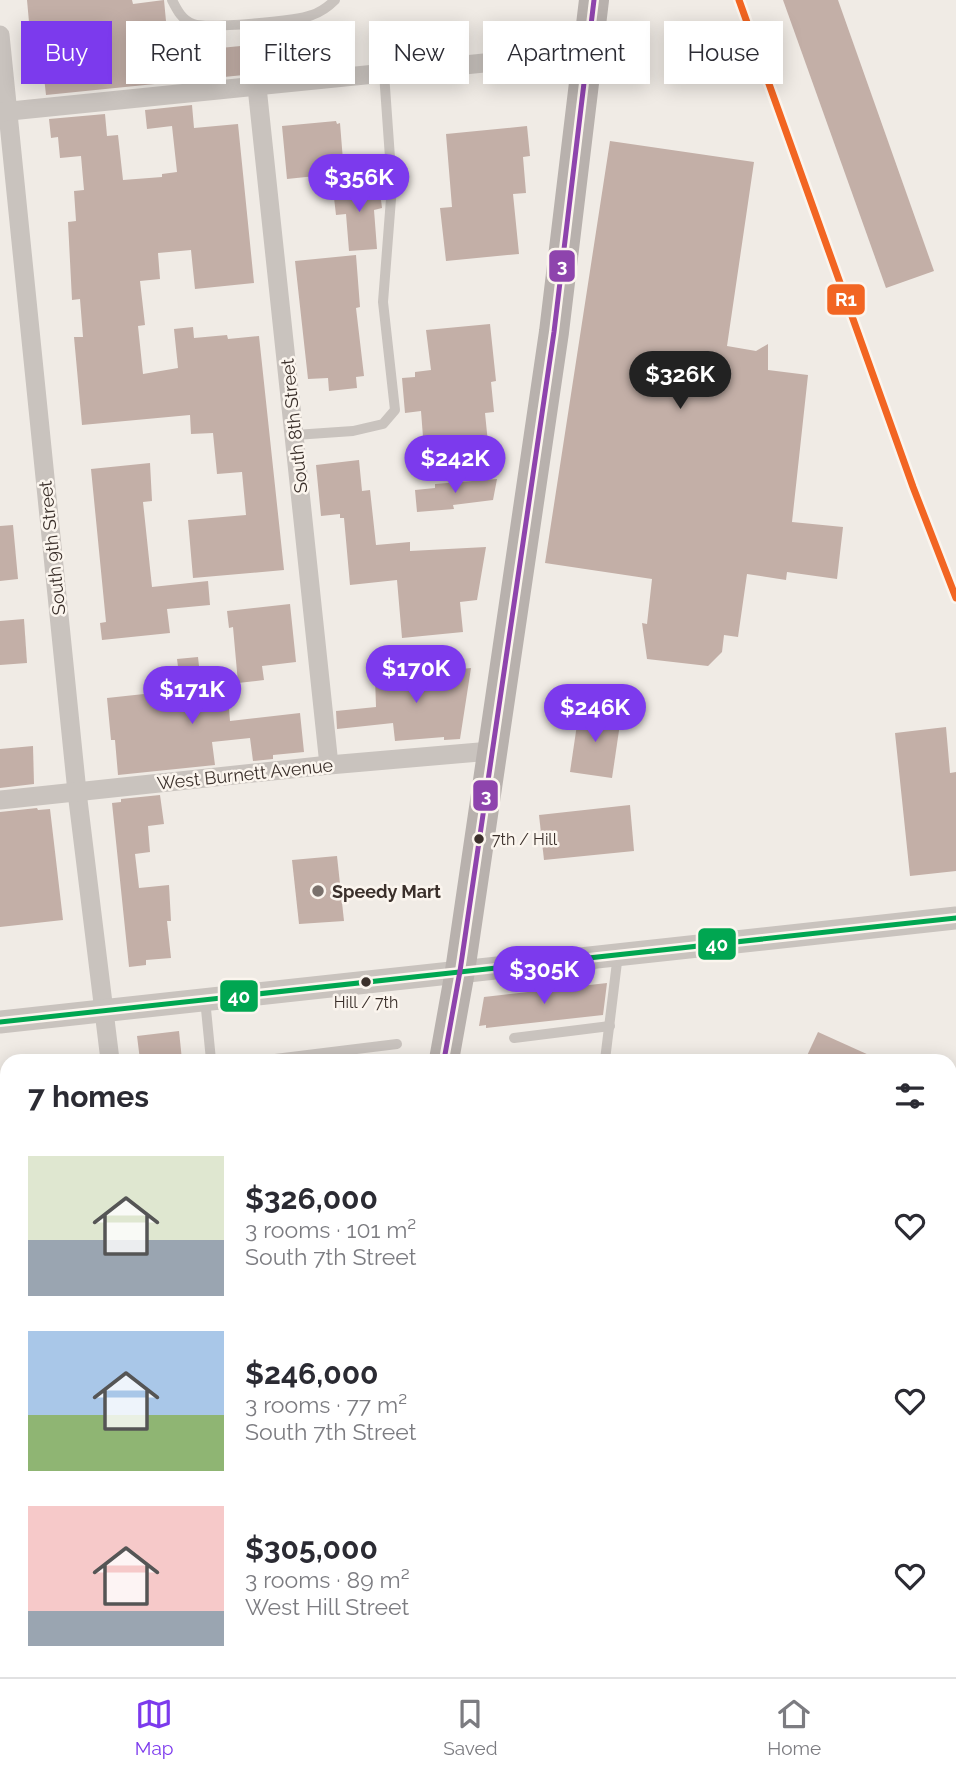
<!DOCTYPE html>
<meta charset="utf-8">
<style>
body{margin:0;font-family:Raleway,sans-serif;background:#f2f2f3;color:#2b2b33;height:100vh;display:flex;flex-direction:column;font-size:26px;white-space:nowrap}
*{box-sizing:border-box;margin:0}
p{font-size:23px;color:#7c7c81}
.icon{flex:none;width:38px;height:38px;fill:none;stroke:currentColor;stroke-width:2;stroke-linecap:round;stroke-linejoin:round}
.map{position:relative;flex:1;overflow:hidden}
.panel{position:absolute;left:0px;top:1054px;width:957px;height:625px;display:flex;flex-direction:column;background:#fff;border-radius:21px 21px 0 0;box-shadow:0 4px 18px #0003}
.panel>*{flex:none}
.guide{position:absolute;left:21px;top:21px;width:915px;height:63px;display:flex;gap:14px}
.price{position:absolute;translate:-50% -60px;padding:0 16px;border-radius:24px;background:#7c3aed;color:#fff;font-size:23px;line-height:46px;filter:drop-shadow(0 2px 4px #0008)}
.price::after{content:'';position:absolute;left:50%;top:42px;width:21px;height:16px;margin-left:-10px;background:inherit;clip-path:polygon(0 0,100% 0,50% 100%)}
.price.on{background:#222;color:#fff}
ul{padding:0;list-style:none}
li{display:flex;align-items:center;gap:21px;height:175px;padding:0 28px}
li span{display:grid;place-items:center;flex:none;width:196px;height:140px;border-radius:0px;color:#555}
li>.icon{margin-inline-start:auto}
span .icon{width:84px;height:84px;fill:#fffc;stroke-width:1}
li b{font-size:30px}
h2{display:flex;justify-content:space-between;align-items:center;height:84px;padding:0 28px;font-size:30px}
.chip{padding:0 24px;border-radius:0px;background:#fff;box-shadow:0 4px 18px #0003;font-size:24px;line-height:63px}
.chip.on{background:#7c3aed;color:#fff}
.menu{display:flex;justify-content:space-around;align-items:center;height:98px;border-top:2px solid #e1e1e2;background:#fff;font-size:19px;color:#7c7c81}
.menu a{display:grid;justify-items:center;gap:4px}
.menu .on{color:#7c3aed}
.map>svg:first-child{display:block}
.building{fill:#c3afa7}
.lines{fill:none;stroke-linecap:round;stroke-linejoin:round}
.path{stroke:#c2bbb6;stroke-width:4.5;stroke-dasharray:3.5 3.5;stroke-linecap:butt}
.service{stroke:#c9c3be;stroke-width:10}
.minor{stroke:#c9c3be;stroke-width:19}
.tertiary{stroke:#c9c3be;stroke-width:23}
.primary{stroke:#b8b1ad;stroke-width:30}
.bus-1-casing{stroke:#fbf5ee;stroke-width:10}
.bus-2-casing{stroke:#fbf5ee;stroke-width:10}
.bus-1{stroke:#00a651;stroke-width:5}
.bus-2{stroke:#8e44ad;stroke-width:5}
.rail-1-casing{stroke:#fbf5ee;stroke-width:12}
.rail-1{stroke:#f26522;stroke-width:7}
.bus-dot{fill:#3b302b;stroke:#fbf5ee;stroke-width:2.5}
.poi-dot{fill:#7a716c;stroke:#fbf5ee;stroke-width:2.5}
.labels{text-anchor:middle;dominant-baseline:central;stroke-width:5;stroke-linejoin:round;paint-order:stroke}
.bus-label{font-size:16px;fill:#3b302b;stroke:#fbf5ee;text-anchor:start}
.street-label{font-size:18px;fill:#3b302b;stroke:#fbf5ee}
.poi-label{font-size:18px;font-weight:bold;fill:#3b302b;stroke:#fbf5ee;text-anchor:start}
.line-badge{stroke:#fbf5ee;stroke-width:2.5}
.badge-label{font-size:19px;text-anchor:middle;font-weight:bold;fill:#fff}
</style>
<div class="map">
<svg width="956" height="1677" viewBox="0 0 956 1677">
<rect width="100%" height="100%" fill="#f0ebe5"/>
<g class="building">
<polygon points="27,0 132,0 133,4 164,0 169,53 261,44 263,73 46,95 39,32 30,33"/>
<polygon points="783,0 838,0 934,271 886,288"/>
<polygon points="192,105 194,128 238,124 254,283 195,289 191,250 158,253 160,279 140,281 145,325 138,326 143,374 178,368 174,329 193,327 194,338 227,335 228,339 259,336 284,570 193,578 188,520 246,515 242,472 217,474 213,433 191,434 190,415 82,425 74,337 83,337 80,299 72,300 68,222 76,221 74,191 84,190 81,156 60,158 58,137 51,138 49,119 105,114 107,136 118,135 123,180 162,177 162,174 177,172 172,126 147,129 145,110"/>
<polygon points="336,121 337,124 340,123 344,173 287,179 282,126"/>
<polygon points="527,126 530,156 523,157 526,193 513,194 519,254 446,261 440,208 452,207 446,134"/>
<polygon points="610,141 754,162 727,346 756,351 768,344 768,370 808,375 792,522 843,527 837,579 787,572 786,580 747,574 738,637 724,635 722,652 708,666 647,659 642,623 647,624 652,579 545,563"/>
<polygon points="379,183 382,208 374,210 377,249 349,251 346,214 336,215 333,189"/>
<polygon points="356,255 360,307 356,308 364,376 356,377 357,388 329,391 328,378 308,379 295,261"/>
<polygon points="490,324 496,381 491,382 494,412 485,413 488,443 424,450 421,411 405,413 402,378 415,377 415,372 431,370 426,330"/>
<polygon points="359,460 362,491 370,490 376,545 410,542 410,551 486,547 477,600 460,602 463,632 402,638 397,580 350,585 344,518 340,518 340,514 321,516 316,465"/>
<polygon points="150,463 152,501 143,502 152,587 208,581 210,605 167,609 170,633 102,640 100,623 106,622 91,469"/>
<polygon points="497,479 493,500 453,505 454,509 417,512 415,490 435,488 435,484"/>
<polygon points="13,525 18,579 0,581 0,526"/>
<polygon points="290,604 296,662 262,666 264,680 238,683 233,627 229,628 227,611"/>
<polygon points="24,619 27,663 0,665 0,621"/>
<polygon points="198,657 200,675 226,671 230,721 300,713 304,752 273,755 273,759 253,761 250,738 212,742 215,765 118,775 115,740 111,740 107,698 181,690 177,659"/>
<polygon points="471,668 460,739 444,740 444,737 395,741 393,723 337,729 336,711 376,707 375,677"/>
<polygon points="579,711 621,717 612,778 570,772"/>
<polygon points="946,727 950,773 956,772 956,871 910,876 895,733"/>
<polygon points="33,746 34,784 0,788 0,749"/>
<polygon points="160,795 164,824 148,826 150,852 135,854 139,888 169,885 171,921 167,921 171,958 146,960 146,965 129,967 112,803 121,802 121,799"/>
<polygon points="630,805 634,851 544,860 539,815"/>
<polygon points="37,808 38,810 50,809 63,920 0,927 0,812"/>
<polygon points="337,856 344,921 299,924 292,860"/>
<polygon points="607,983 603,1015 486,1028 486,1025 479,1026 484,997"/>
<polygon points="179,1031 182,1060 140,1060 137,1036"/>
<polygon points="818,1032 880,1060 805,1060"/>
</g>
<g class="lines">
<g class="path">
<polyline points="617,1671 625,1677"/>
<polyline points="817,1677 817,1671"/>
</g>
<g class="service">
<path d="M172 0C177 10 182 20 193 24 207 29 297 21 312 15 321 12 329 6 335 0"/>
<polyline points="295,435 353,431 383,424 395,410 383,302 392,186 384,73"/>
<polyline points="205,999 211,1060"/>
<polyline points="514,1038 610,1026"/>
<polyline points="267,1060 397,1044"/>
<polyline points="605,1060 618,954"/>
<polyline points="0,1239 7,1238"/>
</g>
<g class="minor">
<polyline points="0,35 77,792 110,1060"/>
<polyline points="257,87 329,765"/>
<polyline points="0,112 484,63"/>
<polyline points="0,800 329,765 491,751"/>
<polyline points="950,1409 956,1412"/>
<polyline points="178,1671 179,1677"/>
<polyline points="783,1677 784,1671"/>
</g>
<polyline class="tertiary" points="0,1022 956,918"/>
<g class="primary">
<polyline points="444,1060 460,971 554,332 594,0"/>
<polyline points="286,1677 288,1671"/>
</g>
<defs>
<polyline id="bus-1" points="0,1022 956,918"/>
<polyline id="bus-2" points="444,1060 460,971 554,332 594,0"/>
</defs>
<use href="#bus-1" class="bus-1-casing"/>
<use href="#bus-2" class="bus-2-casing"/>
<use href="#bus-1" class="bus-1"/>
<use href="#bus-2" class="bus-2"/>
<defs>
<polyline id="rail-1" points="739,0 913,487 956,598"/>
</defs>
<use href="#rail-1" class="rail-1-casing"/>
<use href="#rail-1" class="rail-1"/>
</g>
<g class="bus-dot">
<circle cx="479" cy="839" r="6"/>
<circle cx="366" cy="982" r="6"/>
</g>
<circle class="poi-dot" cx="318" cy="891" r="7"/>
<g class="labels">
<g class="bus-label">
<text x="492" y="839">7th / Hill</text>
<text x="366" y="1002" text-anchor="middle">Hill / 7th</text>
</g>
<g class="street-label">
<text transform="translate(294 426) rotate(-96)">South 8th Street</text>
<text transform="translate(52 548) rotate(-96)">South 9th Street</text>
<text transform="translate(245 774) rotate(-6)">West Burnett Avenue</text>
</g>
<g class="poi-label">
<text x="332" y="891">Speedy Mart</text>
</g>
</g>
<g class="line-badge">
<rect x="548" y="249" width="28" height="34" rx="7" fill="#8e44ad"/>
<rect x="826" y="283" width="40" height="33" rx="7" fill="#f26522"/>
<rect x="472" y="779" width="27" height="33" rx="7" fill="#8e44ad"/>
<rect x="697" y="927" width="40" height="34" rx="7" fill="#00a651"/>
<rect x="219" y="979" width="40" height="34" rx="7" fill="#00a651"/>
</g>
<g class="badge-label">
<text x="562" y="272">3</text>
<text x="846" y="306">R1</text>
<text x="486" y="802">3</text>
<text x="717" y="951">40</text>
<text x="239" y="1003">40</text>
</g>
</svg>
<b class="price" style="left:359px;top:214px">$356K</b>
<b class="price on" style="left:680px;top:411px">$326K</b>
<b class="price" style="left:455px;top:495px">$242K</b>
<b class="price" style="left:416px;top:705px">$170K</b>
<b class="price" style="left:192px;top:726px">$171K</b>
<b class="price" style="left:595px;top:744px">$246K</b>
<b class="price" style="left:544px;top:1006px">$305K</b>
<div class="guide">
<a class="chip on">Buy</a>
<a class="chip">Rent</a>
<a class="chip">Filters</a>
<a class="chip">New</a>
<a class="chip">Apartment</a>
<a class="chip">House</a>
</div>
<section class="panel">
<h2>7 homes<svg class="icon" aria-label="filters" viewBox="0 0 24 24"><path d="M4 7h16M4 17h16"/><circle cx="9" cy="7" r="2"/><circle cx="15" cy="17" r="2"/></svg></h2>
<ul>
<li><span style="background:linear-gradient(#dfe7d0 60%,#9aa5b1 0)"><svg class="icon" aria-label="home" viewBox="0 0 24 24"><path d="M3 11l9-7 9 7M6 9v11h12V9"/></svg></span><div><b>$326,000</b><p>3 rooms · 101 m²</p><p>South 7th Street</p></div><svg class="icon" aria-label="heart" viewBox="0 0 24 24"><path d="M12 20l-8-8c-3-5 5-10 8-4 3-6 11-1 8 4z"/></svg></li>
<li><span style="background:linear-gradient(#a9c7e8 60%,#8fb573 0)"><svg class="icon" aria-label="home" viewBox="0 0 24 24"><path d="M3 11l9-7 9 7M6 9v11h12V9"/></svg></span><div><b>$246,000</b><p>3 rooms · 77 m²</p><p>South 7th Street</p></div><svg class="icon" aria-label="heart" viewBox="0 0 24 24"><path d="M12 20l-8-8c-3-5 5-10 8-4 3-6 11-1 8 4z"/></svg></li>
<li><span style="background:linear-gradient(#f6c9c9 75%,#9aa5b1 0)"><svg class="icon" aria-label="home" viewBox="0 0 24 24"><path d="M3 11l9-7 9 7M6 9v11h12V9"/></svg></span><div><b>$305,000</b><p>3 rooms · 89 m²</p><p>West Hill Street</p></div><svg class="icon" aria-label="heart" viewBox="0 0 24 24"><path d="M12 20l-8-8c-3-5 5-10 8-4 3-6 11-1 8 4z"/></svg></li>
</ul>
</section>
</div>
<nav class="menu">
<a class="on"><svg class="icon" aria-label="map" viewBox="0 0 24 24"><path d="M3 6l6-2 6 2 6-2v14l-6 2-6-2-6 2zM9 4v14M15 6v14"/></svg>Map</a>
<a><svg class="icon" aria-label="saved" viewBox="0 0 24 24"><path d="M7 4h10v16l-5-4-5 4z"/></svg>Saved</a>
<a><svg class="icon" aria-label="home" viewBox="0 0 24 24"><path d="M3 11l9-7 9 7M6 9v11h12V9"/></svg>Home</a>
</nav>
